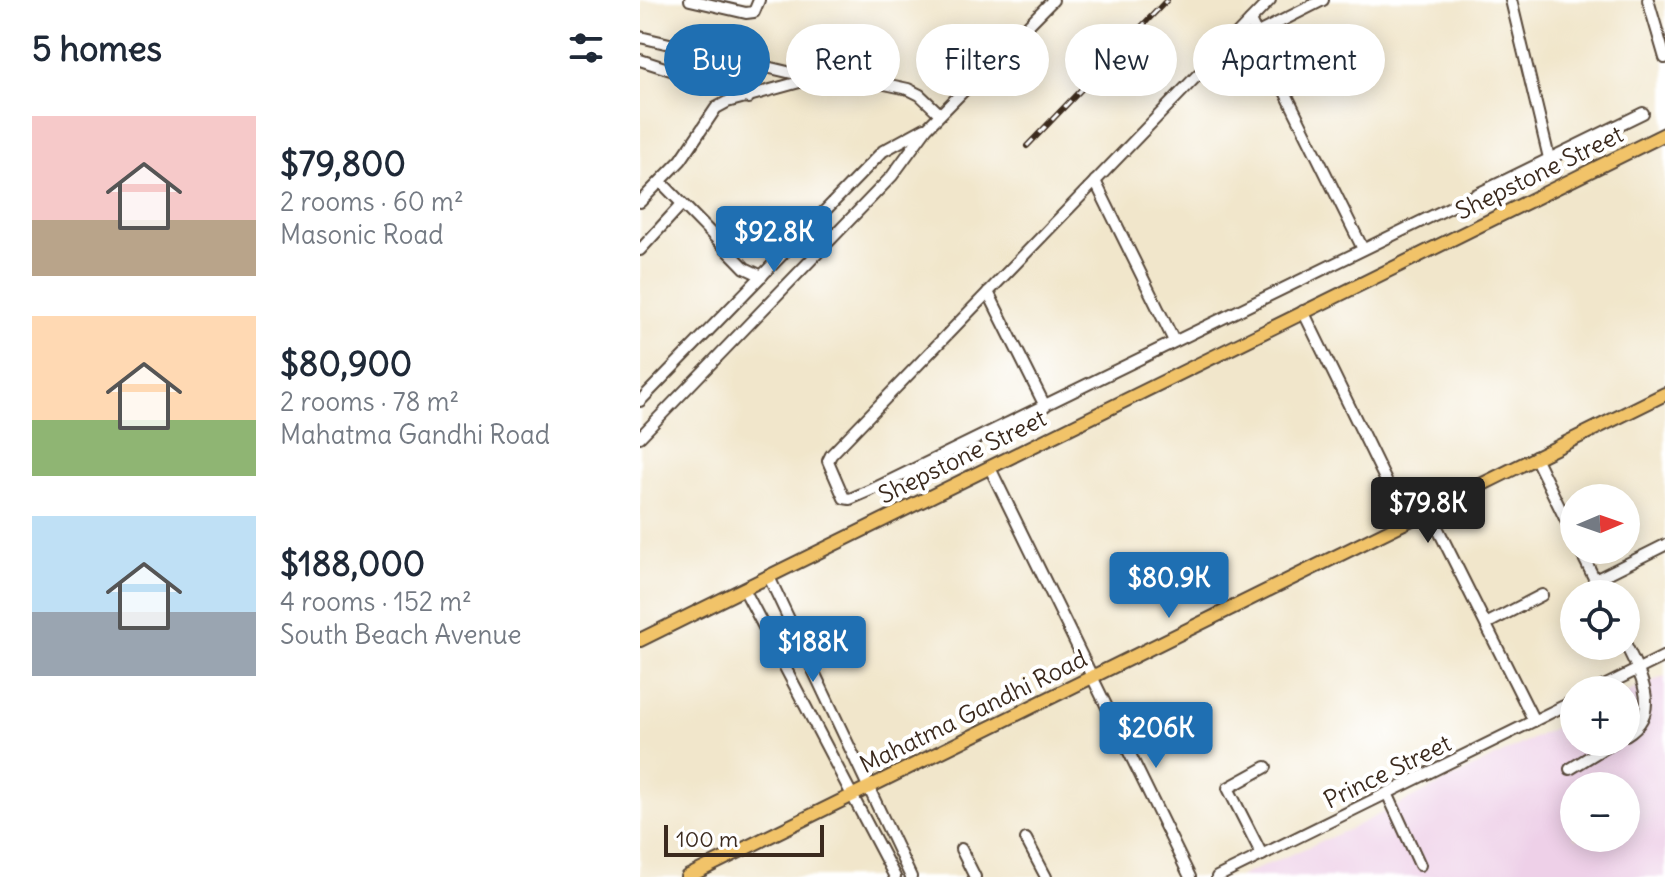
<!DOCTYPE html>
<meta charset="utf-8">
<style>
body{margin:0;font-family:Delius,sans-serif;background:#f2f2f3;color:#1f2937;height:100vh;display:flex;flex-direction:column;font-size:30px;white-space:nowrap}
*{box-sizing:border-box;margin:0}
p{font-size:26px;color:#747a83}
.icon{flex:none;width:44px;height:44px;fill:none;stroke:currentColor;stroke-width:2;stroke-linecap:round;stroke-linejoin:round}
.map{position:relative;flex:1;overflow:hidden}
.sheet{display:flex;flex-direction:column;background:#fff;width:640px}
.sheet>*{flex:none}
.guide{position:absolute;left:24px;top:24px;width:760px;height:72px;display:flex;gap:16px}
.needle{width:52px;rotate:88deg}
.buttons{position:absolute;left:920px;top:484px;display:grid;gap:16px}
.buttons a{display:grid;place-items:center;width:80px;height:80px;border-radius:50%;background:#fff;box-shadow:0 4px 20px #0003;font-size:40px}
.scale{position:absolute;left:24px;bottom:20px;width:160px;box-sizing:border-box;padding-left:8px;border:4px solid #3b2a1e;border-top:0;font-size:22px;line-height:28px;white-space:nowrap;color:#3b2a1e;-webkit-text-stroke:6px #fff;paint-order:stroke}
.price{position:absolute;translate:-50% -68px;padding:0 18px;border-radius:8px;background:#1f6fb2;color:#fff;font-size:26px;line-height:52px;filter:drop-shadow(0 2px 4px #0008)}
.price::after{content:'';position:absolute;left:50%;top:48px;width:24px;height:18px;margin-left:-12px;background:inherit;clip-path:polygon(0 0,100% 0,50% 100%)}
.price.active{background:#222;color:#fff}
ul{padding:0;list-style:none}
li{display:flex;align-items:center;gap:24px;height:200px;padding:0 32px}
li span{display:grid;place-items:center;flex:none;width:224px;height:160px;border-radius:0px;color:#555}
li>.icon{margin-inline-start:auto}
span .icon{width:96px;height:96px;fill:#fffc;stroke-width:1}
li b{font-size:34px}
h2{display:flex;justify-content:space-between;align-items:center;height:96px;padding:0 32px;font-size:34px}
.chip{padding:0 28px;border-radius:36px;background:#fff;box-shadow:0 4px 20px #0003;font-size:28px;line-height:72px}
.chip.active{background:#1f6fb2;color:#fff}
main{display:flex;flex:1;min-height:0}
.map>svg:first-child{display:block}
.built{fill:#eed0e8;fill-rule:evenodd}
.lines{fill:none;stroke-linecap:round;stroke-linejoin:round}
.minor-casing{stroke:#564638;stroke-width:14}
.major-casing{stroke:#564638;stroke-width:16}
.minor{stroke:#fff;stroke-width:10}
.major{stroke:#f1c369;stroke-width:12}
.rail-casing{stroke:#3b2a1e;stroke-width:6}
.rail{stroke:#fff;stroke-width:3;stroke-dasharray:9;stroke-linecap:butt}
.labels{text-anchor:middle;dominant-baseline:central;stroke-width:8;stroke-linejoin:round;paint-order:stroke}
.street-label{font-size:24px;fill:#3b2a1e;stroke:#fff}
</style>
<main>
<section class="sheet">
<h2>5 homes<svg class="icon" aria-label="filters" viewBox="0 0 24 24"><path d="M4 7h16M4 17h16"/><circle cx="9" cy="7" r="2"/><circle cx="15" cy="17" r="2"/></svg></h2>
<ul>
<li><span style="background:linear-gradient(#f6c9c9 65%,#b9a48a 0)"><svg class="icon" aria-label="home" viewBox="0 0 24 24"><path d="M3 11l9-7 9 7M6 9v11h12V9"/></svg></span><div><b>$79,800</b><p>2 rooms · 60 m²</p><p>Masonic Road</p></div></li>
<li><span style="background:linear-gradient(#ffd9b3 65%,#8fb573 0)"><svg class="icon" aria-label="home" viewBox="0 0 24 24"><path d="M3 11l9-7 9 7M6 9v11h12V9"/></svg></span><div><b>$80,900</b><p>2 rooms · 78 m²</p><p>Mahatma Gandhi Road</p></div></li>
<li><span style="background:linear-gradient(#bfe0f5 60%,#9aa5b1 0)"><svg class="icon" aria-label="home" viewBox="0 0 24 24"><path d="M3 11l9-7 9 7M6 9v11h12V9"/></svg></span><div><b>$188,000</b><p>4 rooms · 152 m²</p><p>South Beach Avenue</p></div></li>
</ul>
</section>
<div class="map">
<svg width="1025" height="877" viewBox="0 0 1025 877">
<rect width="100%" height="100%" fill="#fff"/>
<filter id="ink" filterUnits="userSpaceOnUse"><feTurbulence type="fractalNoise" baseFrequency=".0125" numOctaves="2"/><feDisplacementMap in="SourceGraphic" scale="16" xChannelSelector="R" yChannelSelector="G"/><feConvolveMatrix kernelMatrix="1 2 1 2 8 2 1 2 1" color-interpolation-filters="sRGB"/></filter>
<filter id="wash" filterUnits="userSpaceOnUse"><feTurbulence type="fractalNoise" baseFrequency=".006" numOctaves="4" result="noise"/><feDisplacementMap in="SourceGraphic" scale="32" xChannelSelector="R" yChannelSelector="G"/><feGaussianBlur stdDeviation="1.8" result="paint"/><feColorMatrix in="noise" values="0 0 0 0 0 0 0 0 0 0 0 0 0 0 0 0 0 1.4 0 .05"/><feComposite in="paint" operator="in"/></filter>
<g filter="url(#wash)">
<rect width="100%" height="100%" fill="#f1e6cb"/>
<path class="built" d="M1025 676V877H598L710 829 934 718V742H986V693ZM934 786H986V838H934Z"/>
</g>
<g filter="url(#ink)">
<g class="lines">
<defs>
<g id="minor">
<polyline points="50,0 106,13 114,12 119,0"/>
<polyline points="630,0 191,455 188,461 204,498 210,499 231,490 1003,113"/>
<polyline points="871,0 909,158"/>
<polyline points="1008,0 1025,58"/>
<polyline points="610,21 723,249"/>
<polyline points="616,34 683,0"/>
<polyline points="0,37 173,78"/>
<polyline points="0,60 37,72 94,83 108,98"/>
<polyline points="455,181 534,341"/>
<polyline points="21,182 105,268 122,276"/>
<polyline points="0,202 41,160 76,108 87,102 174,78 217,78 268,89 280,95 300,114"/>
<polyline points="0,250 42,204"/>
<polyline points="348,292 405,406"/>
<polyline points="663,311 766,522"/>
<polyline points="0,401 243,151 285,128"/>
<polyline points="0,437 252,176 287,128 413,0"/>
<polyline points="895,457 934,537"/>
<polyline points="350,468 550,877"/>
<polyline points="789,511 894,721"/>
<polyline points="940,550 962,594"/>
<polyline points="129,577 271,877"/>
<polyline points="955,580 1025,545"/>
<polyline points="104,589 255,877"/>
<polyline points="846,624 902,595"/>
<path d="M986 645C1000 674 1023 713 986 735"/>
<polyline points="140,657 162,646"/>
<polyline points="956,690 1025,656"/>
<polyline points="930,769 974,742"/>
<polyline points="747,793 780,865"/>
<polyline points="386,839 406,877"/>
<polyline points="321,849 335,877"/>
<polyline points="622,855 588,788 626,767"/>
<polyline points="577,877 934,701"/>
</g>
<g id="major">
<polyline points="0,640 1025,134"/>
<polyline points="47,877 1025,394"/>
</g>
</defs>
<use href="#minor" class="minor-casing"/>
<use href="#major" class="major-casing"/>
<use href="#minor" class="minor"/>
<use href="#major" class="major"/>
<defs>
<polyline id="rail" points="387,146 527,0"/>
</defs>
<use href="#rail" class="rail-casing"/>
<use href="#rail" class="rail"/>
</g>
</g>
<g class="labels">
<g class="street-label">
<text transform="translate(899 172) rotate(-26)">Shepstone Street</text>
<text transform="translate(322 456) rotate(-26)">Shepstone Street</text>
<text transform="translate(333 711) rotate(-26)">Mahatma Gandhi Road</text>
<text transform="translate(747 771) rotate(-26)">Prince Street</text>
</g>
</g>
</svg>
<div class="buttons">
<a><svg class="needle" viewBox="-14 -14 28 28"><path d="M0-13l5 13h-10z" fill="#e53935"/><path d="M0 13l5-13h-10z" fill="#747a83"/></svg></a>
<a><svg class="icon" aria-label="locate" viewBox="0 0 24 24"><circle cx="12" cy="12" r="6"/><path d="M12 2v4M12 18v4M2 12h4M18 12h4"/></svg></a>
<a>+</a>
<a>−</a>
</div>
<div class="scale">100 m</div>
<b class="price" style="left:134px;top:274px">$92.8K</b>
<b class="price active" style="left:788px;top:545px">$79.8K</b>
<b class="price" style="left:529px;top:620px">$80.9K</b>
<b class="price" style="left:173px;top:684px">$188K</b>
<b class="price" style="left:516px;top:770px">$206K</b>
<div class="guide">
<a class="chip active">Buy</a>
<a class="chip">Rent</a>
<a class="chip">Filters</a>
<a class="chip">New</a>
<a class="chip">Apartment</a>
</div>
</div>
</main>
